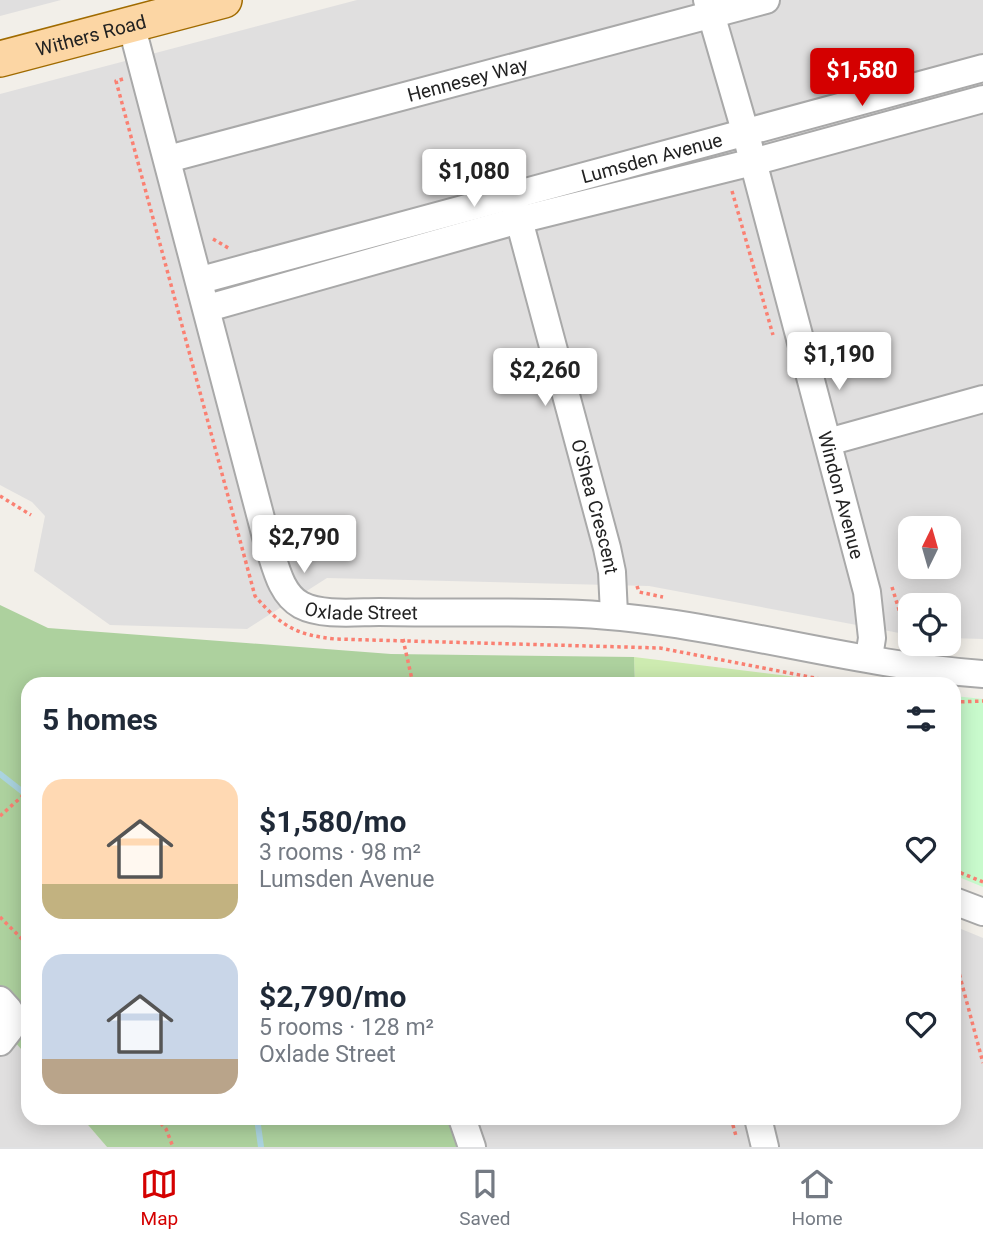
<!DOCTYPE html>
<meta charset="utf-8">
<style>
body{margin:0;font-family:Roboto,sans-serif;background:#f6f6f7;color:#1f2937;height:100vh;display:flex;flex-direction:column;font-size:26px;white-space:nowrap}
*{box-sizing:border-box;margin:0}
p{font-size:23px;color:#747a83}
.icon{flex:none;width:38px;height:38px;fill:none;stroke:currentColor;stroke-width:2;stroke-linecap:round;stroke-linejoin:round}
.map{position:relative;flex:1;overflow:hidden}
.panel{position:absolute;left:21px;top:677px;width:940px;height:448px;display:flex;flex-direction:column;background:#fff;border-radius:21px;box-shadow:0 4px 18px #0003}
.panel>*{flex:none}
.needle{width:46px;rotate:5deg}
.controls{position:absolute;left:898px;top:516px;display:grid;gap:14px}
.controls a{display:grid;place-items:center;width:63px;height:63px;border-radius:14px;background:#fff;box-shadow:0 4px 18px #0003;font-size:35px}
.price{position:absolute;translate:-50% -60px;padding:0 16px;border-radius:7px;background:#fff;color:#222;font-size:23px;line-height:46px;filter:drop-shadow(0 2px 4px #0008)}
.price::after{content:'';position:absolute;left:50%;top:42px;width:21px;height:16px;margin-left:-10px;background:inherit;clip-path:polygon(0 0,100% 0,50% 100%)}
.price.selected{background:#d40000;color:#fff}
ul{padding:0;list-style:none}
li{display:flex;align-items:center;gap:21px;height:175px;padding:0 21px}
li span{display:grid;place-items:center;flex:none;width:196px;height:140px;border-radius:21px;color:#555}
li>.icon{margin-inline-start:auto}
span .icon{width:84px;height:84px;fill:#fffc;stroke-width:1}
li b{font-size:30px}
h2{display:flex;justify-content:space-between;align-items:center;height:84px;padding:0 21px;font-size:30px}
.dock{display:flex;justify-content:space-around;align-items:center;height:98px;border-top:2px solid #e0e1e3;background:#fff;font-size:19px;color:#747a83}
.dock a{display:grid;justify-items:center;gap:4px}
.dock .selected{color:#d40000}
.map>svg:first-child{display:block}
.residential{fill:#e0dfdf;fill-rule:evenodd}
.grass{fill:#cdebb0}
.forest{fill:#add19e}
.park{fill:#c8facc}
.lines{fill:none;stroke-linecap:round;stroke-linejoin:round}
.stream{stroke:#aad3df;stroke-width:6}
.minor-casing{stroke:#a9a9a9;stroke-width:30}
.major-casing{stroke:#a06b00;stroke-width:38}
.path{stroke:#fa8072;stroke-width:3.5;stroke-dasharray:3.5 3.5;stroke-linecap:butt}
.minor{stroke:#fff;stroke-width:26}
.major{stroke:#fcd6a4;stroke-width:35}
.labels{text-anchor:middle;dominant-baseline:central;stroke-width:7;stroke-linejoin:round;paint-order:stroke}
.street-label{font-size:19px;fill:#222;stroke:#fff}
</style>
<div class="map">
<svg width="983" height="1147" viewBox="0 0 983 1147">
<rect width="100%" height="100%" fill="#f2efe9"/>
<g class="residential">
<polygon points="0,0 61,0 0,16"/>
<path d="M357 0H983V639L949 638 948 606H910V635L649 586 327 578 247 629 110 625 34 571 45 516 32 502 0 485V94ZM910 528H948V567H910Z"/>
<polygon points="954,926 983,938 983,1147 458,1147 448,1118 954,1118"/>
<polygon points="0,1025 28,1057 28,1118 82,1118 107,1147 0,1147"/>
</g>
<polygon class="grass" points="634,657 854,684 635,684"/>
<g class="forest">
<polygon points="0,605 48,628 391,654 634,657 635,684 28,684 28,1057 0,1025"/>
<polygon points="82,1118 448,1118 458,1147 107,1147"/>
</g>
<polygon class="park" points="954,696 983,699 983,887 954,875"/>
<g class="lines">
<g class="stream">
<polyline points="0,774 28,796"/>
<polyline points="257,1118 261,1147"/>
</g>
<defs>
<g id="minor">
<path id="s1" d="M707 0 745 131 867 592 872 638 869 657"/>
<path id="s2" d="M131 24 267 541C275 562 279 593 301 605 322 616 356 612 379 612 436 613 492 612 549 613 696 614 837 664 983 674"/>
<path id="s3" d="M168 159 766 0"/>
<path id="s4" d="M515 205 607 548 612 572 614 614"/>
<path id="s5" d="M201 280 983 68"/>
<polyline points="208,308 519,220 753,162 983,99"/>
<polyline points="828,442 983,399"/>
<polyline points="954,901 983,912"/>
<polyline points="0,1000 9,1010 10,1029 0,1042"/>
<polyline points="462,1118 472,1147"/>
<polyline points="758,1118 765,1147"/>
</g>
<g id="major">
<path id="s6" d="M0 59 224 0"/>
</g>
</defs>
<use href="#minor" class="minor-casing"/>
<use href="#major" class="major-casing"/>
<g class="path">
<path d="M123 79 116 81 255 596C281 626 296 635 335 639L660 648 846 684"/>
<polyline points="732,191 773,335"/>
<polyline points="213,239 230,249"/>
<polyline points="0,496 31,515"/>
<polyline points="637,586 639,592 663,597"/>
<polyline points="892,587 909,642"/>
<polyline points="403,639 413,684"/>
<polyline points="954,702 983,701"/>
<polyline points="0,816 28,791"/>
<polyline points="954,870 983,882"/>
<polyline points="0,917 28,945"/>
<polyline points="954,954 983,1063"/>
<polyline points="156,1118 166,1129 173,1147"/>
<polyline points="731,1118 736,1136"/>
</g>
<use href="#minor" class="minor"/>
<use href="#major" class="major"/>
</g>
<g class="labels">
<g class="street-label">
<text stroke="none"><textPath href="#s6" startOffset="94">Withers Road</textPath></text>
<text stroke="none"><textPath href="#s3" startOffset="310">Hennesey Way</textPath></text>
<text stroke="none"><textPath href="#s5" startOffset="467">Lumsden Avenue</textPath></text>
<text stroke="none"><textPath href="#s1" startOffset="513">Windon Avenue</textPath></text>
<text stroke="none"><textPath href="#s4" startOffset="312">O'Shea Crescent</textPath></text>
<text stroke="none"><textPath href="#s2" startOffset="670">Oxlade Street</textPath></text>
</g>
</g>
</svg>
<div class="controls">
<a><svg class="needle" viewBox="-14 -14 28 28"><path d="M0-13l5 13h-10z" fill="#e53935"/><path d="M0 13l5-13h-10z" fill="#747a83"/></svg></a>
<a><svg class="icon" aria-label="locate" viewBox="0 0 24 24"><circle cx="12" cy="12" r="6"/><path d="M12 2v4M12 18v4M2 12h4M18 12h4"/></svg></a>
</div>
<b class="price selected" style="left:862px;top:108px">$1,580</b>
<b class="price" style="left:474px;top:209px">$1,080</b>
<b class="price" style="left:839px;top:392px">$1,190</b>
<b class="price" style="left:545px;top:408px">$2,260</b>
<b class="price" style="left:304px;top:575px">$2,790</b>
<section class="panel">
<h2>5 homes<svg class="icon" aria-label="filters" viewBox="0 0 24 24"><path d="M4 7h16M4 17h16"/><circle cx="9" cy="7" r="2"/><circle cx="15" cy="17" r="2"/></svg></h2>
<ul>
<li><span style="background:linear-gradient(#ffd9b3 75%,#c2b280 0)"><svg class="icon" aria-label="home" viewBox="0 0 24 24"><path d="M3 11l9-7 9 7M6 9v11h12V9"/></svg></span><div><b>$1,580/mo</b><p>3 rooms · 98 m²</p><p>Lumsden Avenue</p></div><svg class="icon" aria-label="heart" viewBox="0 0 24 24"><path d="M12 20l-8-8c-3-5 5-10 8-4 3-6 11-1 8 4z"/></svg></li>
<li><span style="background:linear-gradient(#c9d6e8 75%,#b9a48a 0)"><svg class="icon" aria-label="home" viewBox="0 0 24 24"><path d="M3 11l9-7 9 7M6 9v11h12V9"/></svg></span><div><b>$2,790/mo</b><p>5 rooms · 128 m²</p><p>Oxlade Street</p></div><svg class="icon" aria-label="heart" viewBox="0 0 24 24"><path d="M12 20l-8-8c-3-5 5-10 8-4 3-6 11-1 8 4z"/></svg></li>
</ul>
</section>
</div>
<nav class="dock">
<a class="selected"><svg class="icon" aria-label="map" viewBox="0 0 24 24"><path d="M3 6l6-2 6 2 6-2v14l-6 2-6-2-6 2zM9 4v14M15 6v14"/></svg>Map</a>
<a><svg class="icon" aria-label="saved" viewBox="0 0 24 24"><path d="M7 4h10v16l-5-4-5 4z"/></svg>Saved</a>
<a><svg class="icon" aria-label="home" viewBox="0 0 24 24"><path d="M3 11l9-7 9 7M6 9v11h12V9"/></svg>Home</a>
</nav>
